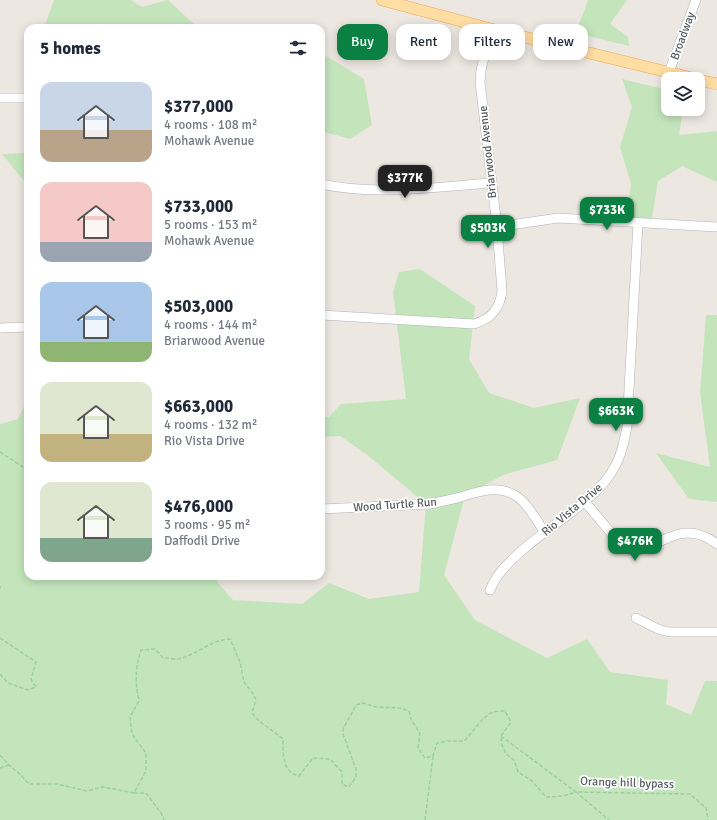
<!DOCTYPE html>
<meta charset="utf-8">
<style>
body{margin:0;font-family:Signika,sans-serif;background:#f6f6f7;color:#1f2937;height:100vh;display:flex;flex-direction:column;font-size:15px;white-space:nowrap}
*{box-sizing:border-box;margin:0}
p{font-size:13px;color:#747a83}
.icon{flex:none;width:22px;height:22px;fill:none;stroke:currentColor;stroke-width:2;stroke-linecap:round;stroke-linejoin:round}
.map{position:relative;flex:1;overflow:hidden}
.side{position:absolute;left:24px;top:24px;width:301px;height:556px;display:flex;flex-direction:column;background:#fff;border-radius:12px;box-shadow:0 2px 10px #0003}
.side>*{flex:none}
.guide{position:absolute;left:337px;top:24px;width:320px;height:36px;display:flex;gap:8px}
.buttons{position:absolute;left:661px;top:72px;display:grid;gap:8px}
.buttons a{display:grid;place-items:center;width:44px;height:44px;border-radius:8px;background:#fff;box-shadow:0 2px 10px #0003;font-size:20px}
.price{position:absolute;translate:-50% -34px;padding:0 9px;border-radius:8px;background:#0b8043;color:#fff;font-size:13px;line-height:26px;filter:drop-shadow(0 1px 2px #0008)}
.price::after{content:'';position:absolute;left:50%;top:24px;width:12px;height:9px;margin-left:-6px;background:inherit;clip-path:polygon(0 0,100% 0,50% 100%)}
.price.current{background:#222;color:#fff}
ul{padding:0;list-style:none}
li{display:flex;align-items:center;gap:12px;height:100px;padding:0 16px}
li span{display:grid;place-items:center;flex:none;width:112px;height:80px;border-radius:12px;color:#555}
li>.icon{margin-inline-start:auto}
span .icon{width:48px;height:48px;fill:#fffc;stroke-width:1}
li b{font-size:17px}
h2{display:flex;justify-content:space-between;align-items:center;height:48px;padding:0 16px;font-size:17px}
.tag{padding:0 14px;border-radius:12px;background:#fff;box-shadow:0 2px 10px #0003;font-size:14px;line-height:36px}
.tag.current{background:#0b8043;color:#fff}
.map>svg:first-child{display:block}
.green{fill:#c4e5bc}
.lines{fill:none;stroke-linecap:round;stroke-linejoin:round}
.minor-casing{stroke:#afb3b7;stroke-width:10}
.major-casing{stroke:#f1a655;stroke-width:12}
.path{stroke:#9ccf9f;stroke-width:1.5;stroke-dasharray:4 2;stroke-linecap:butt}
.minor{stroke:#fff;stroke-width:9}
.major{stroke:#ffdea3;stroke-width:11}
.labels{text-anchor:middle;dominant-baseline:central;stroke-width:3.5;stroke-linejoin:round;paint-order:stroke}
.street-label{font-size:12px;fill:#595f62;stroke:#fff}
</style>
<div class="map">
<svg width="717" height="820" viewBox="0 0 717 820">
<rect width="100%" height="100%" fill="#ece7e1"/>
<g class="green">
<polygon points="54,0 131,0 142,7 168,0 198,28 148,28 135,25 132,28 44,28"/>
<polygon points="588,0 627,0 610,24 628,37 629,46 576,33"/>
<polygon points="321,53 364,79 372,125 350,139 321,131"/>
<polygon points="622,79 668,90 668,109 683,109 679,135 717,131 717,182 682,166 658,181 651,225 625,224 631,184 620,147 632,107"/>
<polygon points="28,153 28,186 2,154"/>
<polygon points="420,269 475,306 469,359 489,393 534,408 580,398 557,460 503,475 465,496 444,575 475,620 547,658 587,639 610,672 668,680 666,704 691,715 705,681 717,681 717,820 0,820 0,424 18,419 28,398 28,576 218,576 218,583 233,600 302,604 329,583 369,599 419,592 426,504 366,454 340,436 321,437 321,417 329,417 341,404 406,399 393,292 399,272"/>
<polygon points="706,315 717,315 717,502 689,499 656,453 710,467 700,393"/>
</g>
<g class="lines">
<defs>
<g id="minor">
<polyline points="669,72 696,0"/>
<polyline points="0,98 28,98"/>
<path d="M321 184C377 196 435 187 491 183"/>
<polyline points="497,227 558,218 717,227"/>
<path d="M321 315 474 324C492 319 500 308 502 291L497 227 480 82 481 70 491 29"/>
<polyline points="0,328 28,327"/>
<path d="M585 502 622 546C650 565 673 511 717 544"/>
<path d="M321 509 430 504C439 502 448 500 457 498 478 492 500 483 519 498 530 507 537 521 545 533"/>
<path d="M490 590C492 586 494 581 497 577 513 553 550 529 573 511 588 499 603 487 613 470 621 457 624 442 627 427L638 223"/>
<polyline points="636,618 658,629 669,632 717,632"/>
</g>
<g id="major">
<polyline points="382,0 491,29 696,79"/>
<polyline points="698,80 717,84"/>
</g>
</defs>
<use href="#minor" class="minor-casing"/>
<use href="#major" class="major-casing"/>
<g class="path">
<polyline points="0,452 23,467 28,468"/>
<polyline points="0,586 0,589"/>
<polyline points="0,638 36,662 31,679 36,687 28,690 8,683 0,674"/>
<polyline points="501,736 576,792 690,794 706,808 708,820"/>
<path d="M0 755 9 765 21 775 29 784H57L87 791 103 787 134 793 146 771V753L132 734 130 717 139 701C135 682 135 669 141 650L155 649 163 658C167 658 172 659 176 659 193 658 209 640 230 639L240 662 244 682 254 695 256 700 252 713C260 724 273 730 283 739 283 753 282 773 299 776L313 758 330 759 342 772V784L349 787 356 777V769L343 734V729L356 705 363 703 376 707 400 708 409 711 411 719 420 734 418 748 425 758 433 756 437 743 447 741H464C472 734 482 716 493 712 496 711 502 711 505 711L511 722 501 736 502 745 506 754 514 760 518 772 531 780 546 797 563 796 576 792 609 820"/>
<polyline points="0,768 9,765"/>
<polyline points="134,793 146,793 161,813 164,820"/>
<polyline points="425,820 433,756"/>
</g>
<use href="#minor" class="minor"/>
<use href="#major" class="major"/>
</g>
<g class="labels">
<g class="street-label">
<text transform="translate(683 36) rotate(-70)">Broadway</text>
<text transform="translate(488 152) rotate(-96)">Briarwood Avenue</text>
<text transform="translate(395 505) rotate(-4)">Wood Turtle Run</text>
<text transform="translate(572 510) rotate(-40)">Rio Vista Drive</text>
<text transform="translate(627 783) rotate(2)">Orange hill bypass</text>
</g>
</g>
</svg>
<div class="buttons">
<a><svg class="icon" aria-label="layers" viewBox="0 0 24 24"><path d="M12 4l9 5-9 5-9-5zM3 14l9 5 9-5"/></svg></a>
</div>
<b class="price current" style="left:405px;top:199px">$377K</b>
<b class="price" style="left:607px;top:231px">$733K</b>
<b class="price" style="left:488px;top:249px">$503K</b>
<b class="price" style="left:616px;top:432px">$663K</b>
<b class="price" style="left:635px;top:562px">$476K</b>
<div class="guide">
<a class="tag current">Buy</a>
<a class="tag">Rent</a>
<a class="tag">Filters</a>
<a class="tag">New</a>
</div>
<section class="side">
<h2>5 homes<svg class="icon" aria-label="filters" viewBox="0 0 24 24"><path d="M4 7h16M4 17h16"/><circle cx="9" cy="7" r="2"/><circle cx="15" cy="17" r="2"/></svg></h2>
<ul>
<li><span style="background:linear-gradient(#c9d6e8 60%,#b9a48a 0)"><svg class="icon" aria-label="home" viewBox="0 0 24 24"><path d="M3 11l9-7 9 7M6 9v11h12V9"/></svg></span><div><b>$377,000</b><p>4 rooms · 108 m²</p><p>Mohawk Avenue</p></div></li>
<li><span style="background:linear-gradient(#f6c9c9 75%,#9aa5b1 0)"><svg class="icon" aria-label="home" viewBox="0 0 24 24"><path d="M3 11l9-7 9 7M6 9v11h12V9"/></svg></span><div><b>$733,000</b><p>5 rooms · 153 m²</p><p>Mohawk Avenue</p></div></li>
<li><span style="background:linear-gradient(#a9c7e8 75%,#8fb573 0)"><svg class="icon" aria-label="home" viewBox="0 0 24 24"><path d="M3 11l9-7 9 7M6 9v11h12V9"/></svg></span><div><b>$503,000</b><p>4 rooms · 144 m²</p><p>Briarwood Avenue</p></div></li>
<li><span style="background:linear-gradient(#dfe7d0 65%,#c2b280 0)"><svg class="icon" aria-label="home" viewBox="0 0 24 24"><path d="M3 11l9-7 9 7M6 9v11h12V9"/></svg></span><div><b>$663,000</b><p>4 rooms · 132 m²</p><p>Rio Vista Drive</p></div></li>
<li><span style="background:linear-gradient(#dfe7d0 70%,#7fa58c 0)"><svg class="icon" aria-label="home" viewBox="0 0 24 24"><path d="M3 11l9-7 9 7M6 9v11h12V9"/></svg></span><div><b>$476,000</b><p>3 rooms · 95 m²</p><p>Daffodil Drive</p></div></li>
</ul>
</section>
</div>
